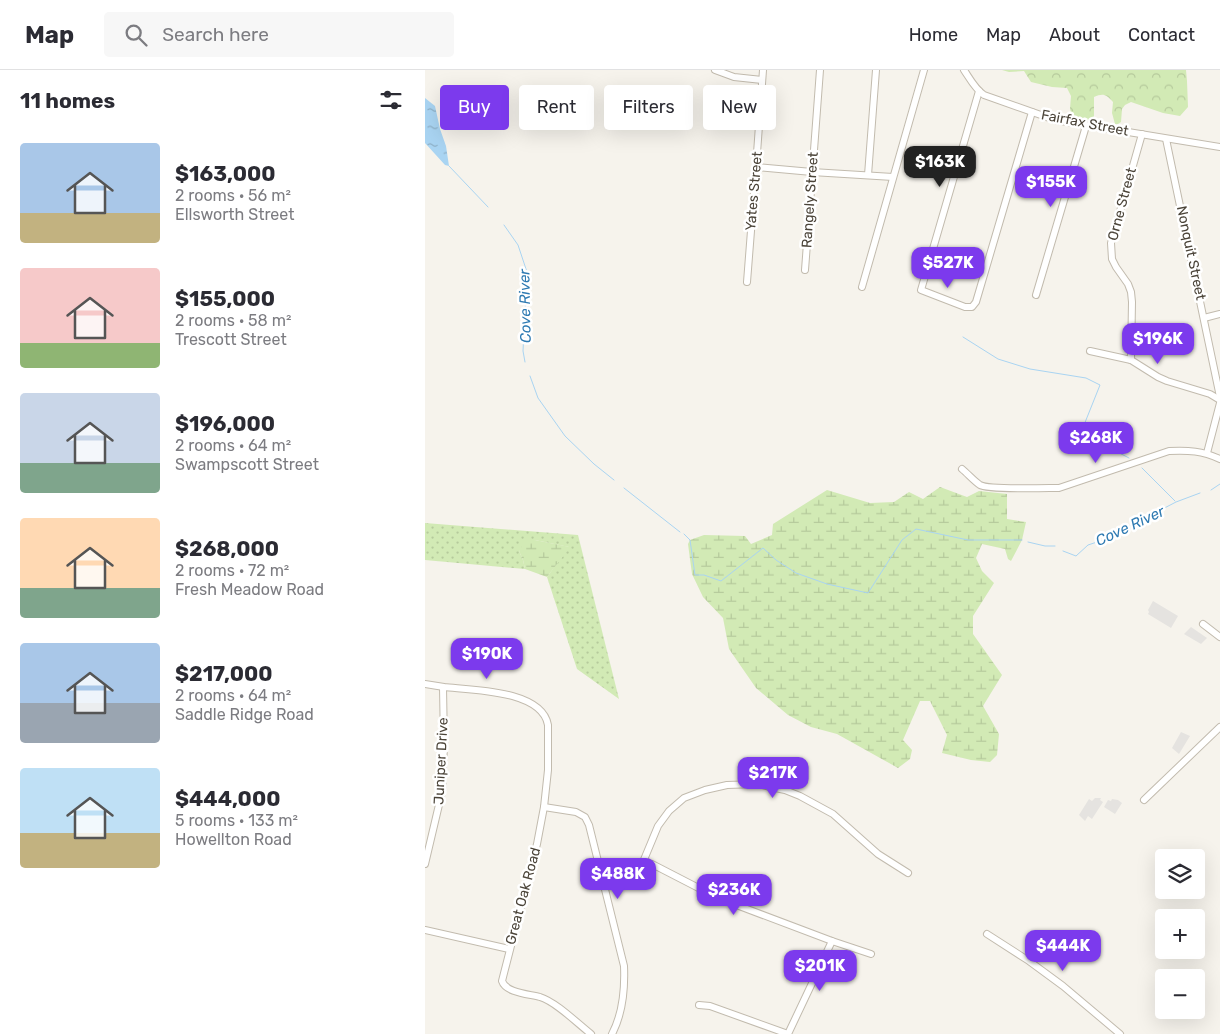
<!DOCTYPE html>
<meta charset="utf-8">
<style>
body{margin:0;font-family:Rubik,sans-serif;background:#f7f7f7;color:#2b2b33;height:100vh;display:flex;flex-direction:column;font-size:19px;white-space:nowrap}
*{box-sizing:border-box;margin:0}
p{font-size:16px;color:#7c7c81}
.icon{flex:none;width:28px;height:28px;fill:none;stroke:currentColor;stroke-width:2;stroke-linecap:round;stroke-linejoin:round}
.map{position:relative;flex:1;overflow:hidden}
.details{display:flex;flex-direction:column;background:#fff;width:425px}
.details>*{flex:none}
.guide{position:absolute;left:15px;top:15px;width:475px;height:45px;display:flex;gap:10px}
.fabs{position:absolute;left:730px;top:779px;display:grid;gap:10px}
.fabs a{display:grid;place-items:center;width:50px;height:50px;border-radius:5px;background:#fff;box-shadow:0 5px 20px #0002;font-size:25px}
.price{position:absolute;translate:-50% -42px;padding:0 11px;border-radius:10px;background:#7c3aed;color:#fff;font-size:16px;line-height:32px;filter:drop-shadow(0 1px 2px #0008)}
.price::after{content:'';position:absolute;left:50%;top:30px;width:15px;height:11px;margin-left:-8px;background:inherit;clip-path:polygon(0 0,100% 0,50% 100%)}
.price.active{background:#222;color:#fff}
ul{padding:0;list-style:none}
li{display:flex;align-items:center;gap:15px;height:125px;padding:0 20px}
li span{display:grid;place-items:center;flex:none;width:140px;height:100px;border-radius:5px;color:#555}
li>.icon{margin-inline-start:auto}
span .icon{width:60px;height:60px;fill:#fffc;stroke-width:1}
li b{font-size:21px}
h2{display:flex;justify-content:space-between;align-items:center;height:60px;padding:0 20px;font-size:21px}
.chip{padding:0 18px;border-radius:5px;background:#fff;box-shadow:0 5px 20px #0002;font-size:18px;line-height:45px}
.chip.active{background:#7c3aed;color:#fff}
header{display:flex;align-items:center;gap:30px;box-sizing:border-box;height:70px;padding:0 25px;background:#fff;border-bottom:1px solid #e1e1e2}
header strong{font-size:24px}
nav{display:flex;gap:28px;margin-inline-start:auto;font-size:18px}
.search{width:350px;height:45px;background:#f7f7f7;display:flex;align-items:center;gap:12px;box-sizing:border-box;padding:0 18px;border-radius:5px;color:#7c7c81;font-size:19px}
main{display:flex;flex:1;min-height:0}
.map>svg:first-child{display:block}
.grass{fill:url(#grass-dots)}
.forest{fill:url(#forest-crowns)}
.wetland{fill:url(#wetland-marsh)}
.parking{fill:#e5e3e0}
.water{fill:url(#water-ripples)}
.lines{fill:none;stroke-linecap:round;stroke-linejoin:round}
.stream{stroke:#a9d4f2;stroke-width:1}
.minor-casing{stroke:#c2bbae;stroke-width:8}
.minor{stroke:#fff;stroke-width:6}
.labels{text-anchor:middle;dominant-baseline:central;stroke-width:5;stroke-linejoin:round;paint-order:stroke}
.street-label{font-size:14px;fill:#4b4439;stroke:#fff}
.water-label{font-size:15px;font-style:italic;fill:#2e7ab2;stroke:#fff}
</style>
<header>
<strong>Map</strong>
<div class="search"><svg class="icon" aria-label="search" viewBox="0 0 24 24"><circle cx="10" cy="10" r="6"/><path d="M15 15l6 6"/></svg>Search here</div>
<nav><a>Home</a><a>Map</a><a>About</a><a>Contact</a></nav>
</header>
<main>
<section class="details">
<h2>11 homes<svg class="icon" aria-label="filters" viewBox="0 0 24 24"><path d="M4 7h16M4 17h16"/><circle cx="9" cy="7" r="2"/><circle cx="15" cy="17" r="2"/></svg></h2>
<ul>
<li><span style="background:linear-gradient(#a9c7e8 70%,#c2b280 0)"><svg class="icon" aria-label="home" viewBox="0 0 24 24"><path d="M3 11l9-7 9 7M6 9v11h12V9"/></svg></span><div><b>$163,000</b><p>2 rooms · 56 m²</p><p>Ellsworth Street</p></div></li>
<li><span style="background:linear-gradient(#f6c9c9 75%,#8fb573 0)"><svg class="icon" aria-label="home" viewBox="0 0 24 24"><path d="M3 11l9-7 9 7M6 9v11h12V9"/></svg></span><div><b>$155,000</b><p>2 rooms · 58 m²</p><p>Trescott Street</p></div></li>
<li><span style="background:linear-gradient(#c9d6e8 70%,#7fa58c 0)"><svg class="icon" aria-label="home" viewBox="0 0 24 24"><path d="M3 11l9-7 9 7M6 9v11h12V9"/></svg></span><div><b>$196,000</b><p>2 rooms · 64 m²</p><p>Swampscott Street</p></div></li>
<li><span style="background:linear-gradient(#ffd9b3 70%,#7fa58c 0)"><svg class="icon" aria-label="home" viewBox="0 0 24 24"><path d="M3 11l9-7 9 7M6 9v11h12V9"/></svg></span><div><b>$268,000</b><p>2 rooms · 72 m²</p><p>Fresh Meadow Road</p></div></li>
<li><span style="background:linear-gradient(#a9c7e8 60%,#9aa5b1 0)"><svg class="icon" aria-label="home" viewBox="0 0 24 24"><path d="M3 11l9-7 9 7M6 9v11h12V9"/></svg></span><div><b>$217,000</b><p>2 rooms · 64 m²</p><p>Saddle Ridge Road</p></div></li>
<li><span style="background:linear-gradient(#bfe0f5 65%,#c2b280 0)"><svg class="icon" aria-label="home" viewBox="0 0 24 24"><path d="M3 11l9-7 9 7M6 9v11h12V9"/></svg></span><div><b>$444,000</b><p>5 rooms · 133 m²</p><p>Howellton Road</p></div></li>
</ul>
</section>
<div class="map">
<svg width="795" height="964" viewBox="0 0 795 964">
<defs>
<pattern id="grass-dots" width="8" height="8" patternUnits="userSpaceOnUse" patternTransform="scale(1.25)"><rect width="8" height="8" fill="#d2eab5"/><path d="M2 2h.1M6 6h.1" fill="none" stroke="#b6ca9c" stroke-width="1.8" stroke-linecap="round"/></pattern>
<pattern id="forest-crowns" width="20" height="18" patternUnits="userSpaceOnUse" patternTransform="scale(1.25)"><rect width="20" height="18" fill="#d2eab5"/><path d="M2 6a3 3 0 1 1 6 0M12 15a3 3 0 1 1 6 0" fill="none" stroke="#b6ca9c"/></pattern>
<pattern id="wetland-marsh" width="20" height="14" patternUnits="userSpaceOnUse" patternTransform="scale(1.25)"><rect width="20" height="14" fill="#d2eab5"/><path d="M1 5h8M5 5V1M11 12h8M15 12V8" fill="none" stroke="#b6ca9c"/></pattern>
<pattern id="water-ripples" width="26" height="14" patternUnits="userSpaceOnUse" patternTransform="scale(1.25)"><rect width="26" height="14" fill="#a9d4f2"/><path d="M2 4q2-2 4 0t4 0M15 11q2-2 4 0t4 0" fill="none" stroke="#8caec5"/></pattern>
</defs>
<rect width="100%" height="100%" fill="#f6f3ec"/>
<polygon class="grass" points="0,453 153,465 194,629 152,599 122,507 144,477 110,470 94,481 98,490 100,499 0,490"/>
<path class="forest" d="M577 0H761L762 11 763 37 755 46 738 43 706 32 700 35 697 39 696 52 693 54H690L687 43 688 32C681 24 678 23 669 27V46L667 50 662 51 648 48 645 39 646 26 642 18 627 17 606 12 599 1 584 2Z"/>
<g class="wetland">
<polygon points="515,417 542,427 554,421 582,424 582,449 601,452 597,470 586,491 583,489 580,479 557,474 551,488 557,501 569,513 548,546 548,564 577,605 558,636 574,664 572,685 565,692 546,690 517,683 522,665 505,631 495,631 478,670 487,680 485,689 473,698 412,664 386,657 363,645 331,618 304,579 298,548 278,527 267,504 263,474 265,470 279,465 320,466 326,474 347,465 348,454 402,420 445,433 469,432 484,422 498,429"/>
<polygon points="110,470 145,477 122,507 100,499 98,490 94,481 100,471"/>
</g>
<g class="parking">
<polygon points="728,531 753,546 746,558 723,544 724,542 723,540"/>
<polygon points="766,557 782,568 776,574 759,564"/>
<polygon points="756,662 765,666 754,684 747,678"/>
<polygon points="670,728 676,728 675,730 678,732 667,749 663,746 660,751 654,745 664,729 667,731"/>
<polygon points="687,729 693,730 697,733 690,744 679,737 683,730 686,731"/>
</g>
<polygon class="water" points="0,28 10,36 15,59 21,76 24,96 20,95 0,73"/>
<g class="lines">
<g class="stream">
<polyline points="24,96 63,137"/>
<polyline points="79,155 93,175 102,202 98,281 100,292"/>
<polyline points="538,267 573,289 605,299 661,308 675,315 659,355 660,361 677,374 704,388"/>
<polyline points="105,306 113,328 140,366 169,394 189,410"/>
<polyline points="717,398 750,431"/>
<polyline points="199,418 255,462"/>
<polyline points="786,420 795,414"/>
<polyline points="259,464 265,470 270,505 279,505 296,511 338,478 351,490 371,503 402,514 443,523 477,470 491,459 543,470 597,470"/>
<polyline points="603,472 620,476 630,476"/>
<polyline points="638,481 651,486 663,475 678,470 751,432 775,423"/>
</g>
<defs>
<g id="minor">
<polyline points="290,0 309,7 337,10"/>
<path d="M539 0C545 9 550 19 559 25L630 50 795 77"/>
<polyline points="554,21 496,220 540,237 547,237 551,232 607,42"/>
<polyline points="741,69 795,327"/>
<polyline points="331,97 387,102 468,107"/>
<polyline points="443,105 451,0"/>
<polyline points="380,200 395,0"/>
<polyline points="322,212 331,97 338,0"/>
<polyline points="437,217 499,0"/>
<polyline points="611,225 661,56"/>
<polyline points="779,248 795,244"/>
<polyline points="665,281 706,290 733,307 742,311 785,324 795,330"/>
<polyline points="706,290 707,232 706,222 703,214 691,197 687,189 686,173 717,64"/>
<polyline points="782,383 795,333"/>
<path d="M537 399C543 404 549 411 555 415 563 420 622 418 634 418L744 381C764 380 777 381 795 389"/>
<polyline points="778,554 795,567"/>
<path d="M0 614C6 615 13 616 19 617 47 620 117 620 123 655V700L119 737 112 774 77 911C81 923 104 924 115 927 131 932 152 953 166 964"/>
<polyline points="719,730 795,657"/>
<path d="M119 737 151 742 160 747 164 755 199 896C200 919 198 943 187 964"/>
<polyline points="218,792 233,756 244,741 259,728 280,720 302,715 332,714 360,720 375,726 408,744 453,784 483,803"/>
<polyline points="0,794 17,722 19,675 18,617"/>
<path d="M175 802C192 798 210 790 227 794L293 828 407 871 446 884"/>
<polyline points="0,860 84,879"/>
<polyline points="562,864 604,891 638,916 695,964"/>
<polyline points="274,935 285,936 363,964"/>
<polyline points="363,964 407,871"/>
</g>
</defs>
<use href="#minor" class="minor-casing"/>
<use href="#minor" class="minor"/>
</g>
<g class="labels">
<g class="street-label">
<text transform="translate(660 53) rotate(11)">Fairfax Street</text>
<text transform="translate(329 121) rotate(-85)">Yates Street</text>
<text transform="translate(385 130) rotate(-86)">Rangely Street</text>
<text transform="translate(697 134) rotate(-75)">Orne Street</text>
<text transform="translate(766 183) rotate(78)">Nonquit Street</text>
<text transform="translate(16 691) rotate(-87)">Juniper Drive</text>
<text transform="translate(98 826) rotate(-75)">Great Oak Road</text>
</g>
<g class="water-label">
<text transform="translate(100 236) rotate(-91)">Cove River</text>
<text transform="translate(705 456) rotate(-25)">Cove River</text>
</g>
</g>
</svg>
<div class="fabs">
<a><svg class="icon" aria-label="layers" viewBox="0 0 24 24"><path d="M12 4l9 5-9 5-9-5zM3 14l9 5 9-5"/></svg></a>
<a>+</a>
<a>−</a>
</div>
<b class="price active" style="left:515px;top:118px">$163K</b>
<b class="price" style="left:626px;top:138px">$155K</b>
<b class="price" style="left:523px;top:219px">$527K</b>
<b class="price" style="left:733px;top:295px">$196K</b>
<b class="price" style="left:671px;top:394px">$268K</b>
<b class="price" style="left:62px;top:610px">$190K</b>
<b class="price" style="left:348px;top:729px">$217K</b>
<b class="price" style="left:193px;top:830px">$488K</b>
<b class="price" style="left:309px;top:846px">$236K</b>
<b class="price" style="left:638px;top:902px">$444K</b>
<b class="price" style="left:395px;top:922px">$201K</b>
<div class="guide">
<a class="chip active">Buy</a>
<a class="chip">Rent</a>
<a class="chip">Filters</a>
<a class="chip">New</a>
</div>
</div>
</main>
